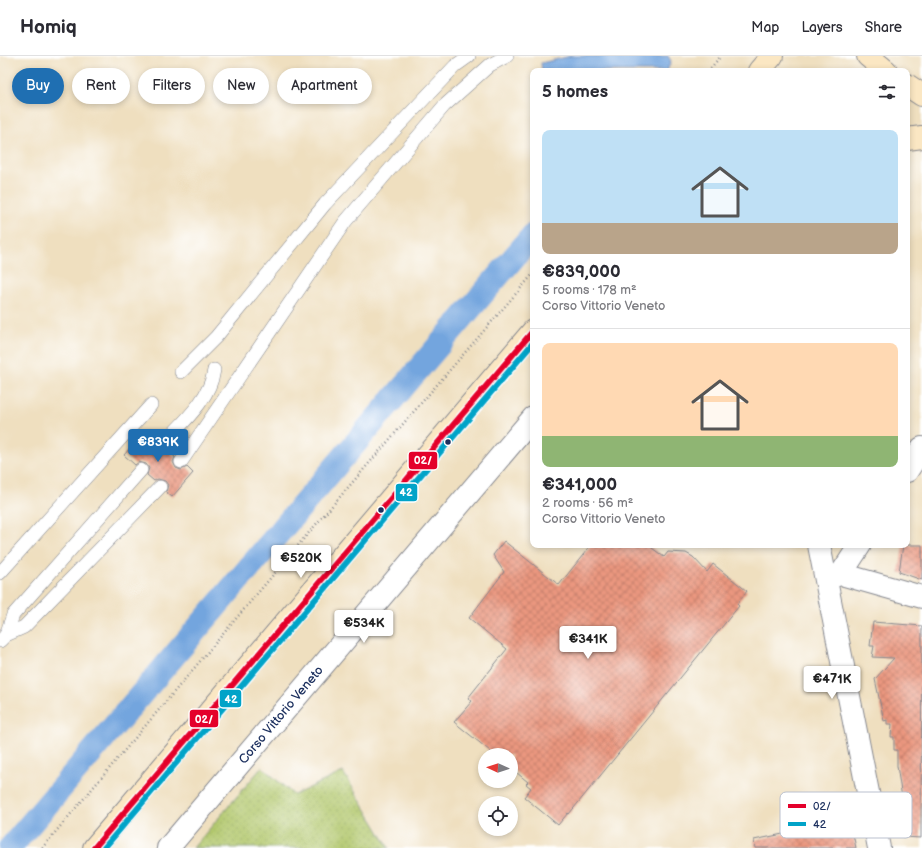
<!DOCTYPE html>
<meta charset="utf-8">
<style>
body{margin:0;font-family:"Balsamiq Sans",sans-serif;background:#f7f7f7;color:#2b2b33;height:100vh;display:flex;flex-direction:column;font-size:15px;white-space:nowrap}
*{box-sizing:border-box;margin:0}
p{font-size:13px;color:#7c7c81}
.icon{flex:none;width:22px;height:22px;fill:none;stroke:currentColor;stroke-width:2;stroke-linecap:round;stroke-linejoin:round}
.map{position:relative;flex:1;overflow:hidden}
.side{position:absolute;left:530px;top:12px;width:380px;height:480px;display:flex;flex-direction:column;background:#fff;border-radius:8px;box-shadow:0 2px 6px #0003}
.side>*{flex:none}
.top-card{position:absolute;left:12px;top:12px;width:380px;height:36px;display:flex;gap:8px}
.needle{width:26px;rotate:273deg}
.buttons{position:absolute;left:478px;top:692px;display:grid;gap:8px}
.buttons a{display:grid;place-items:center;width:40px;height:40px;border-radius:50%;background:#fff;box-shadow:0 2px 6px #0003;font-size:20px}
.price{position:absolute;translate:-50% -34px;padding:0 9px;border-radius:4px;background:#fff;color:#222;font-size:13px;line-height:26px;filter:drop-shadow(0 1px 2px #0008)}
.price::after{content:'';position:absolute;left:50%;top:24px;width:12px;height:9px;margin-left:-6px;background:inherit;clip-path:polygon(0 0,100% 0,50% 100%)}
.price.active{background:#1f6fb2;color:#fff}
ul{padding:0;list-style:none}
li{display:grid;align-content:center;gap:8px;height:212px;padding:0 12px}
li+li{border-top:1px solid #e1e1e2}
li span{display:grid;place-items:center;height:124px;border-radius:8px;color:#555}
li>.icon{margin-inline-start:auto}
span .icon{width:72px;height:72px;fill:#fffc;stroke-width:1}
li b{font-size:17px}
h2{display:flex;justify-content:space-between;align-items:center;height:48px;padding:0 12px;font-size:17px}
.tag{padding:0 14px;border-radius:18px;background:#fff;box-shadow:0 2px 6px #0003;font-size:14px;line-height:36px}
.tag.active{background:#1f6fb2;color:#fff}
header{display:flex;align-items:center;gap:24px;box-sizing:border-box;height:56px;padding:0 20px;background:#fff;border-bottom:1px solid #e1e1e2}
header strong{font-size:19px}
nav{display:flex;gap:22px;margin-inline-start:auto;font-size:14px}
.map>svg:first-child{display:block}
.grass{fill:url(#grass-dots);stroke:#667c66}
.water{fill:#73a5de;stroke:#476a9e}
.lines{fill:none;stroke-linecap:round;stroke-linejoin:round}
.canal{stroke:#73a5de;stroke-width:24}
.building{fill:url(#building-cross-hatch)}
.service-casing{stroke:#85878e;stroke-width:14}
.minor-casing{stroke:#85878e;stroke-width:24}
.secondary-casing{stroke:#85878e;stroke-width:24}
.path{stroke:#85878e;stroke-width:2.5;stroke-dasharray:1 3;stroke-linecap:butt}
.service{stroke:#fff;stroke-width:13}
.minor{stroke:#fff;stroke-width:22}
.secondary{stroke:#fbe7c3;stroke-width:22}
.bus-1-casing{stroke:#fff;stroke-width:9}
.bus-2-casing{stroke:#fff;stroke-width:9}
.bus-1{stroke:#e4002b;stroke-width:6}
.bus-2{stroke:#01a3c8;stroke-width:6}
.bus-dot{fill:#1b2f5e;stroke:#fff;stroke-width:1.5}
.labels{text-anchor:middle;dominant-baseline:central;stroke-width:3.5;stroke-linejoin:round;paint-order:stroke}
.street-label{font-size:13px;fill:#1b2f5e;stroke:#fff}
.key{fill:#fff;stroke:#bbc1cf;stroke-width:1}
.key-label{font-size:11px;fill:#1b2f5e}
.line-badge{stroke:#fff;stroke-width:1.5}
.badge-label{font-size:11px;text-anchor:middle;font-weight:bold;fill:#fff}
</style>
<header>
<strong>Homiq</strong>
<nav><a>Map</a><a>Layers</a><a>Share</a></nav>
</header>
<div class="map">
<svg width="922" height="792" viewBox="0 0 922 792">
<defs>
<pattern id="grass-dots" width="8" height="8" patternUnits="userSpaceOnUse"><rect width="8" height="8" fill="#b2c86d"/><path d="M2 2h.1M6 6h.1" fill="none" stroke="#98ac61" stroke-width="1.8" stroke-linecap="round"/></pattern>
<pattern id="building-cross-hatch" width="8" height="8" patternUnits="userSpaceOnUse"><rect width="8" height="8" fill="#eb977f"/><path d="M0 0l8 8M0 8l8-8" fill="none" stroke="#be7c6b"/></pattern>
</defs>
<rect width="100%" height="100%" fill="#fff"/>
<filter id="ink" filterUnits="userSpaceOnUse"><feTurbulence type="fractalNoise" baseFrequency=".025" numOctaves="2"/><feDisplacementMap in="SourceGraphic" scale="8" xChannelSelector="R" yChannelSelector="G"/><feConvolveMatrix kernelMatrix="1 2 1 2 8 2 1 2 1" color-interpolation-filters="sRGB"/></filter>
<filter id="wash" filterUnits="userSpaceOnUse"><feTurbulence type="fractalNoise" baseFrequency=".012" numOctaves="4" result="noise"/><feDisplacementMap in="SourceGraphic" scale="16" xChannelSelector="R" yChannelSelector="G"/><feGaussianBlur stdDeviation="0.9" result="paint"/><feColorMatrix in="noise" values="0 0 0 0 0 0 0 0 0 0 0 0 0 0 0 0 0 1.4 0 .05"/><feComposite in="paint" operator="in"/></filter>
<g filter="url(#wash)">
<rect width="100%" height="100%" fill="#efdfbf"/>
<polygon class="grass" points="262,711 294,739 343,716 389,792 193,792"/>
<polygon class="water" points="571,0 668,0 671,5 667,15 542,15 541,7"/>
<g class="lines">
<polyline class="canal" points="10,792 533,179"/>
</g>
<g id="blocks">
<g class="building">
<polygon points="145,375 156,384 154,391 157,395 164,397 168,395 175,401 173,406 176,412 181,414 187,411 193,417 172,441 166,436 168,429 165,425 158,423 154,425 147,419 149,412 146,408 139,406 135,409 124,399"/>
<polygon points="504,485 559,529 591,489 648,489 664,501 668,496 686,497 693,501 707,516 713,508 747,535 737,548 739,550 569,758 568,757 558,769 524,741 531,732 526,728 528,726 511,712 511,699 495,699 454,666 472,645 468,642 507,593 469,562 504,516 493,499"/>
<polygon points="903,489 922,489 922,524 899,516"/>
<polygon points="873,566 922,570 921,782 903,781 903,748 897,710 897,694 894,694 894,681 891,681 892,668 887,668 887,664 884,665 875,623 894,602 872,601 874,590 870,590"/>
<polygon points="850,764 856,792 755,792 754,784"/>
</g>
</g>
</g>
<g filter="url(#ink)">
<use href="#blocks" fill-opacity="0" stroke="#85878e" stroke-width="1"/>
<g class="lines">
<defs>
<g id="service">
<polyline points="181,316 216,281 325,148 455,10 469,0"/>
<path d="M162 389C182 367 210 344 214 314"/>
<polyline points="181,406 345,166 444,50 490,9 507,0"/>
<polyline points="0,517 151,349"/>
<polyline points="6,579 24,571 160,431"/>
<polyline points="0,585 6,579 13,559 141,414"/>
</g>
<g id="minor">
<polyline points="907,415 922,392"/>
<polyline points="819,489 879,792"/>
<polyline points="841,518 922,541"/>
<polyline points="827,522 841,518 860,489"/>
<polyline points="168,792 533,362"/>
</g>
<g id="secondary">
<polyline points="868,0 886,15"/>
<polyline points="759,15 772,0"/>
<polyline points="907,29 922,39"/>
<polyline points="907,83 922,81"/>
<polyline points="94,792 533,275"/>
</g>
</defs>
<use href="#service" class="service-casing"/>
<use href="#minor" class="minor-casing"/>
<use href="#secondary" class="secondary-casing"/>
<g class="path">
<polyline points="708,15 721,0"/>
<polyline points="42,792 306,480 533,218"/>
</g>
<use href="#service" class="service"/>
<use href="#minor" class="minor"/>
<use href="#secondary" class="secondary"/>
<defs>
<polyline id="bus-1" points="94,792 533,275"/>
<polyline id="bus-2" points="104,792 533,287"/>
</defs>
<use href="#bus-1" class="bus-1-casing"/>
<use href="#bus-2" class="bus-2-casing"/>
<use href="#bus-1" class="bus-1"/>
<use href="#bus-2" class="bus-2"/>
</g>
</g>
<g class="bus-dot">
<circle cx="448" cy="386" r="3.5"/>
<circle cx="381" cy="454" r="3.5"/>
</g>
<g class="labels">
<g class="street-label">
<text transform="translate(281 659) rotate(-50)">Corso Vittorio Veneto</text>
</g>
</g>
<rect x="780" y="736" width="132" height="46" rx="6" class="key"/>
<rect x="788" y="748" width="18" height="4" fill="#e4002b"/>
<rect x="788" y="766" width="18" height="4" fill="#01a3c8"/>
<g class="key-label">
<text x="813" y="754">02/</text>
<text x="813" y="772">42</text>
</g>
<g class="line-badge">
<rect x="408" y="395" width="30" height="19" rx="4" fill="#e4002b"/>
<rect x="395" y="427" width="23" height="19" rx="4" fill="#01a3c8"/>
<rect x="219" y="633" width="23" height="19" rx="4" fill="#01a3c8"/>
<rect x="189" y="653" width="30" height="19" rx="4" fill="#e4002b"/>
</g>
<g class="badge-label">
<text x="423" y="408">02/</text>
<text x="406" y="440">42</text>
<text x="231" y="647">42</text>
<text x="204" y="667">02/</text>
</g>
</svg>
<div class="buttons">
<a><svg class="needle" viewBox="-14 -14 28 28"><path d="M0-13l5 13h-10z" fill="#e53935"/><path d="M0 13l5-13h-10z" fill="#7c7c81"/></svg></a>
<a><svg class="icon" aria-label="locate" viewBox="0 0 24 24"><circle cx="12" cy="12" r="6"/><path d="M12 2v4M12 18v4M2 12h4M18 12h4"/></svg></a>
</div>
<b class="price active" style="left:158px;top:407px">€839K</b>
<b class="price" style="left:301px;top:523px">€520K</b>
<b class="price" style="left:364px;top:588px">€534K</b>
<b class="price" style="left:588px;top:604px">€341K</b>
<b class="price" style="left:832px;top:644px">€471K</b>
<div class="top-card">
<a class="tag active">Buy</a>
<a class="tag">Rent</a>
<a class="tag">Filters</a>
<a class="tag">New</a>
<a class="tag">Apartment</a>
</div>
<section class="side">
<h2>5 homes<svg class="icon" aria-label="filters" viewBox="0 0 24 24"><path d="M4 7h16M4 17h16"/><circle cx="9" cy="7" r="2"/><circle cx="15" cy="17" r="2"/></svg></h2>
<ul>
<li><span style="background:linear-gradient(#bfe0f5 75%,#b9a48a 0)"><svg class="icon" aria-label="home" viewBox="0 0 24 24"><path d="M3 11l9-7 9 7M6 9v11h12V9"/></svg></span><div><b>€839,000</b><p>5 rooms · 178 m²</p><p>Corso Vittorio Veneto</p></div></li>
<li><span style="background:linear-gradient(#ffd9b3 75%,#8fb573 0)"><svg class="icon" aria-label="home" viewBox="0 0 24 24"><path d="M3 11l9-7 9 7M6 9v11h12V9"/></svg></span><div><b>€341,000</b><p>2 rooms · 56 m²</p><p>Corso Vittorio Veneto</p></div></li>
</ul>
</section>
</div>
